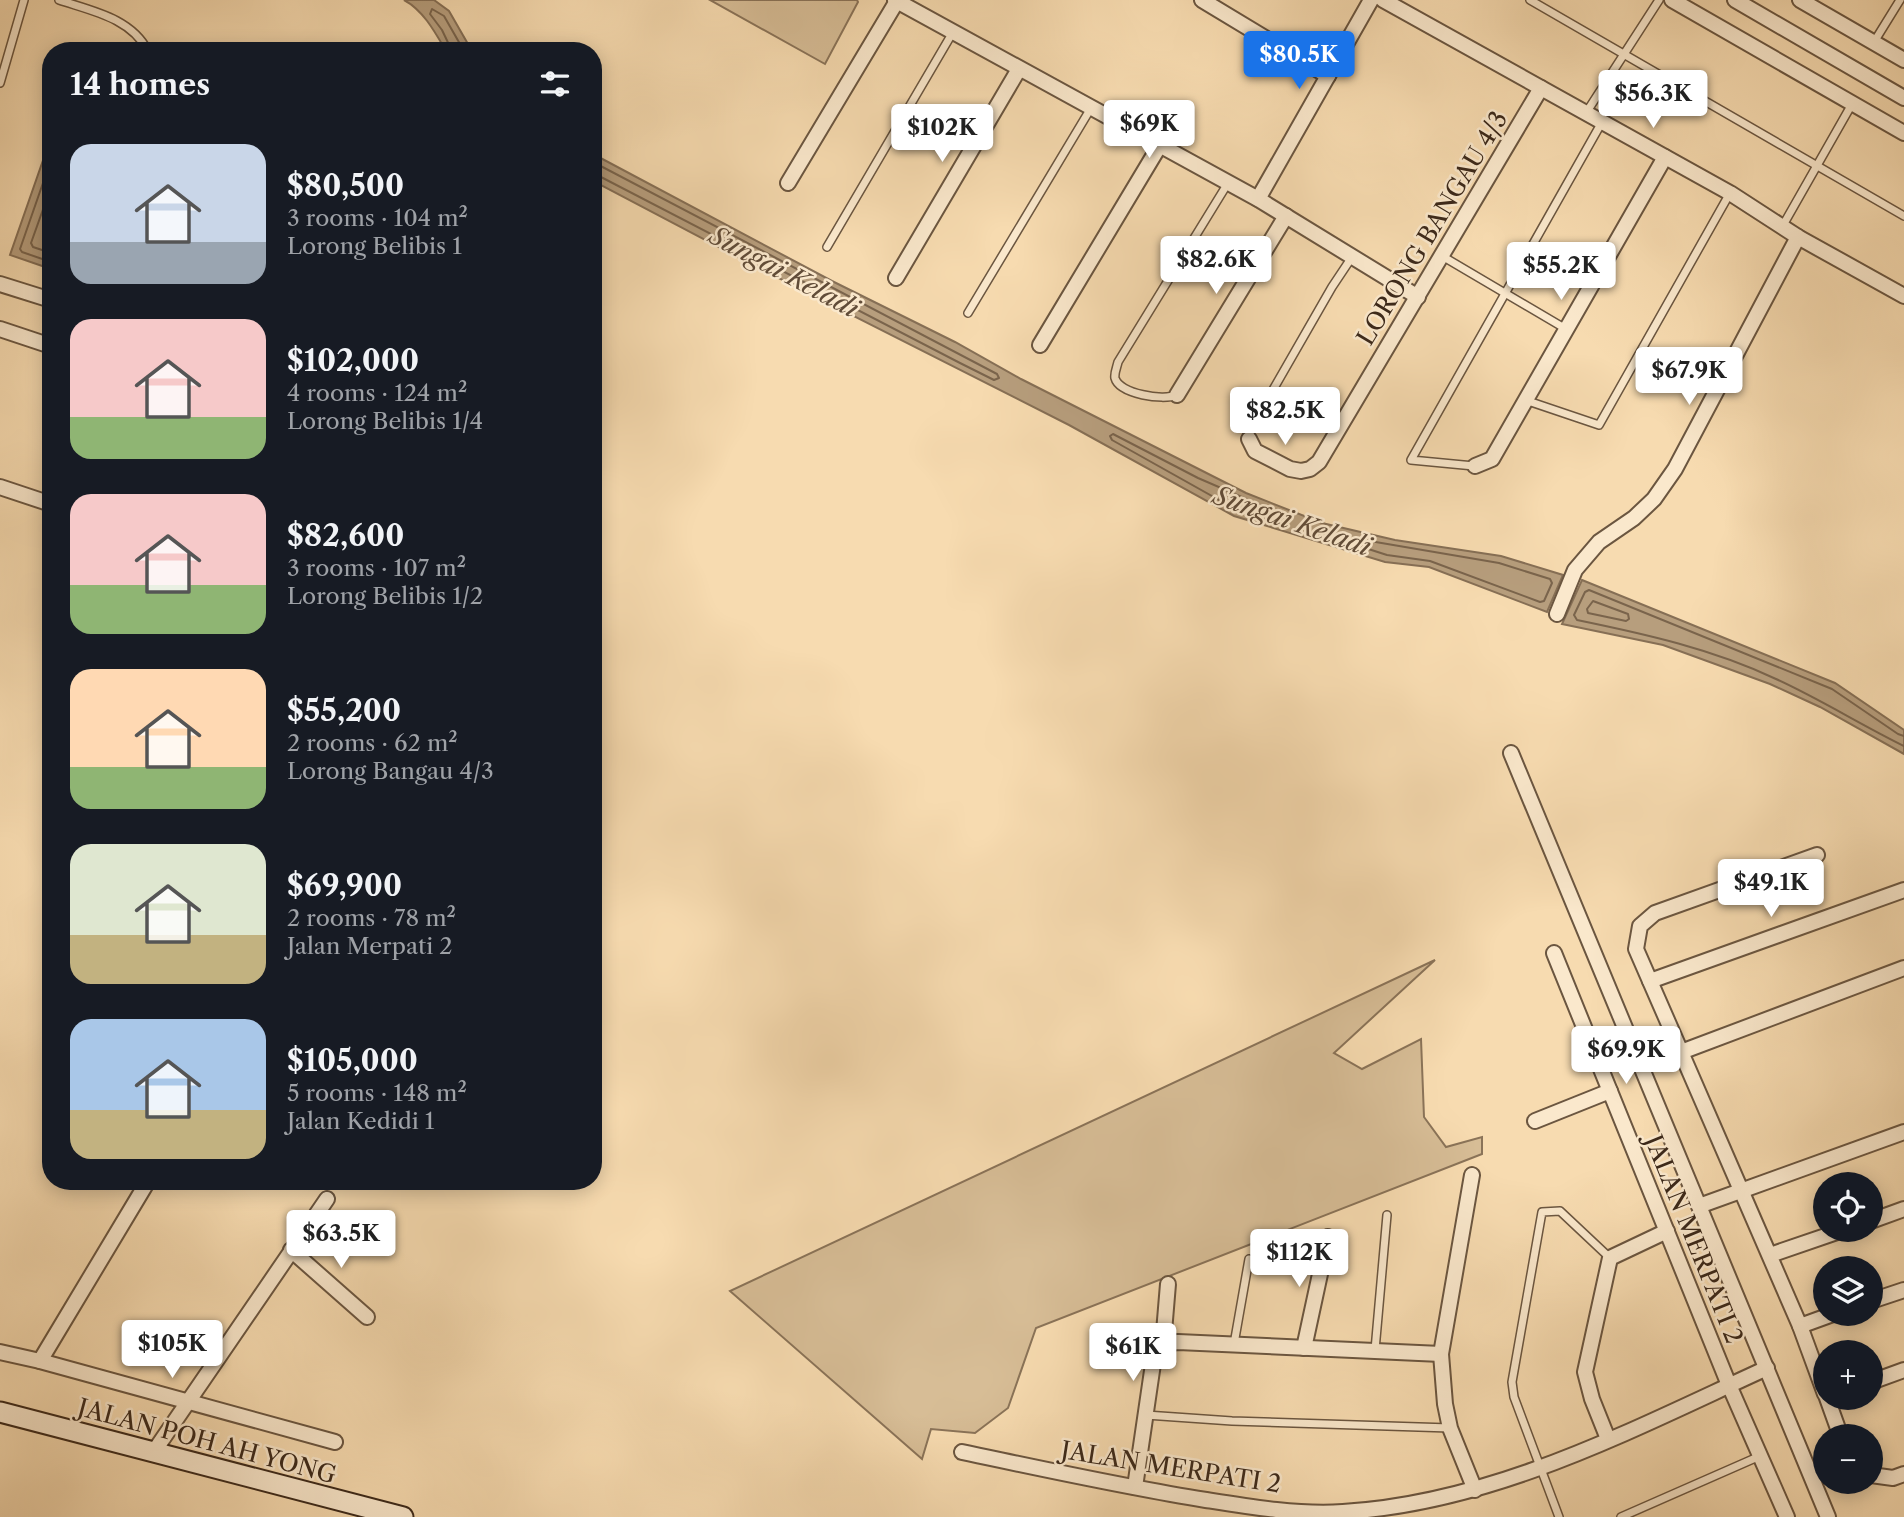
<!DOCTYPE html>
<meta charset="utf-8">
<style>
body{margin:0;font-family:"Libre Caslon Text",serif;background:#20242c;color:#f1f3f6;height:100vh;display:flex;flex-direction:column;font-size:26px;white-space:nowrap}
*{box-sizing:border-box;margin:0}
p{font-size:23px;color:#9ea1a6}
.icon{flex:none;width:38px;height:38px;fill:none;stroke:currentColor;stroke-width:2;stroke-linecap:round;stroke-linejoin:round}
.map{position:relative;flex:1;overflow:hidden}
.drawer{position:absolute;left:42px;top:42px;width:560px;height:1148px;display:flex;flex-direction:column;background:#171b24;border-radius:28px;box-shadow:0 4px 18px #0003}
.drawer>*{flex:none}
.fabs{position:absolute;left:1813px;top:1172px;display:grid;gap:14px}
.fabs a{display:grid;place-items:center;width:70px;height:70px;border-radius:50%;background:#171b24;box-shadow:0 4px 18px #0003;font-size:35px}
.price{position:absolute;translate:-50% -60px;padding:0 16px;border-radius:7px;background:#fff;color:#222;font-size:23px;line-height:46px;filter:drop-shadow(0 2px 4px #0008)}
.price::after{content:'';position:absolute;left:50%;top:42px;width:21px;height:16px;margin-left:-10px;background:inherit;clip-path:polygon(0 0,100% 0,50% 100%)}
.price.current{background:#1a73e8;color:#fff}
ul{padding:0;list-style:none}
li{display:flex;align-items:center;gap:21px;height:175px;padding:0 28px}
li span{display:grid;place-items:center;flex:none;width:196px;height:140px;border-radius:21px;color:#555}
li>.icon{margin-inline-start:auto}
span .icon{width:84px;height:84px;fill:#fffc;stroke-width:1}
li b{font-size:30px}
h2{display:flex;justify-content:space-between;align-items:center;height:84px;padding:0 28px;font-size:30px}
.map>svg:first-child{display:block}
.green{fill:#d7bd96;stroke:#8a7358;stroke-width:2}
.water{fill:#b79e7d;stroke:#866f55;stroke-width:2}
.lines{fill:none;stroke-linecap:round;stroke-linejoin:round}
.shore{stroke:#7a644c;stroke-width:2}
.service-casing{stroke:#6b5640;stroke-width:10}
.minor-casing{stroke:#6b5640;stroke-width:18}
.secondary-casing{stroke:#3c291a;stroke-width:23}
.service{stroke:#fae8cc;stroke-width:7}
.minor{stroke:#fae8cc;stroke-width:14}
.secondary{stroke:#fae8cc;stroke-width:19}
.labels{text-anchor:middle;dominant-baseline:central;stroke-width:5;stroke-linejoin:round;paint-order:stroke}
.street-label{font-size:24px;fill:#3c291a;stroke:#fae8cc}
.water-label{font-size:26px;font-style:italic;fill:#614c38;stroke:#fae8cc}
</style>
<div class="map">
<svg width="1904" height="1517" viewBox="0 0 1904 1517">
<rect width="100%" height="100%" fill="#f7dbb0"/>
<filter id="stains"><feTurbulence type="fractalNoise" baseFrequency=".00286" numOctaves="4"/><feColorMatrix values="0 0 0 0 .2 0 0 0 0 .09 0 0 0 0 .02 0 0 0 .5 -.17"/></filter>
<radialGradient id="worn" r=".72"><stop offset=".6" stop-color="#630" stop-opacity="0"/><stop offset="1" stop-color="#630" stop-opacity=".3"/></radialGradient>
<g class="green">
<polygon points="710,0 857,0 858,2 825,64"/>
<polygon points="1435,960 1334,1053 1362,1069 1421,1039 1424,1117 1446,1147 1482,1137 1482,1154 1036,1328 1008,1408 975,1433 931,1429 922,1459 730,1291"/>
</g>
<g class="water">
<path d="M404 0H434L449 11 472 51H446C435 32 423 10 404 0Z"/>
<polygon points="48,146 51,147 51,269 10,255"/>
<polygon points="593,154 832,281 955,342 1021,379 1246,493 1322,523 1395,540 1501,556 1563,575 1547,612 1429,567 1385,562 1234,516 1069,425 751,264 593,181"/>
<polygon points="1582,580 1835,683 1904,730 1904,754 1820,707 1770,684 1663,645 1562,624"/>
</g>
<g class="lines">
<g class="shore">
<polyline points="452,51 442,30 430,14 432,9 444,16 464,51"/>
<polyline points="51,160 20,249 22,252 51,262"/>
<polyline points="593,162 997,374 999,378 994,380 960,363 599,176 593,175"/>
<polyline points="51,187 31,243 33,247 51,253"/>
<polygon points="1113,434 1198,478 1288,517 1290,521 1286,523 1237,510 1112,440 1110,436"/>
<polygon points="1358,539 1499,563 1550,579 1552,583 1544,601 1540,602 1430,561 1387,555 1359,546 1357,543"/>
<polygon points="1593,601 1628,614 1629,619 1626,621 1588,613 1587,609"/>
<path d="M1904 736 1898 734 1832 689 1589 590 1585 592 1574 615 1577 620C1645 634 1713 649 1776 679 1820 699 1861 725 1904 746"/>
</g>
<defs>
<g id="service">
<path d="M59 0C92 11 131 18 148 51"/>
<polyline points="1530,0 1904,216"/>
<polyline points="1874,42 1900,0"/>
<polyline points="0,83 24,0"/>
<polyline points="1586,113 1659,0"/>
<polyline points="1782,227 1852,104"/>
<polyline points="827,247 953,32"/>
<polyline points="1442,256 1566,329"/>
<polyline points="968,313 1091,108"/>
<path d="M1176 395C1164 401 1119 394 1115 378 1114 373 1117 367 1118 362L1228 183"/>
<polyline points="1525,400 1599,425 1730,193"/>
<polyline points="1249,439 1251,428 1332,287 1352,257"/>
<polyline points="1474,466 1411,460 1602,122"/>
<polyline points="1234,1344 1249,1259"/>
<polyline points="1375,1350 1387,1215"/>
<polyline points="1146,1415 1232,1421 1450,1428"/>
<polyline points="1559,1517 1514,1397 1512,1382 1542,1212 1560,1211 1610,1258"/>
<polyline points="1621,1517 1760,1456"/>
</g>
<g id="minor">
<polyline points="895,0 1258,199 1418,297"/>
<polyline points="1202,0 1328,76"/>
<polyline points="1383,0 1730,193 1798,237 1904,296"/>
<polyline points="1672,0 1904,133"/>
<polyline points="1735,0 1904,98"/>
<polyline points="1800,0 1904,60"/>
<polyline points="788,183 897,1"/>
<polyline points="1258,199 1371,0"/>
<polyline points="896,278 1019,69"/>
<polyline points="0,284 51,300"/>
<polyline points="0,329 51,346"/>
<polyline points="1040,345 1160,145"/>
<polyline points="1177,395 1286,216"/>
<polyline points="1249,439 1255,451 1290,469 1301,471 1310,469 1319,462 1541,88"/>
<polyline points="1475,466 1492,459 1665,157"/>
<polyline points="0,487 51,504"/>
<polyline points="1557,614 1575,570 1599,542 1634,518 1654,499 1675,469 1798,237"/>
<polyline points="1511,753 1828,1517"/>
<polyline points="1554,953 1729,1385 1787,1517"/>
<polyline points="1650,981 1904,890"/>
<polyline points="1681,1052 1636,949 1640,926 1655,913 1817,855"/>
<polyline points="1535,1121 1610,1091"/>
<polyline points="1472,1175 1441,1354 1445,1404 1450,1428 1475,1490"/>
<polyline points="1699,1206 1904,1132"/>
<polyline points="1871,1221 1904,1209"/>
<polyline points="291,1250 367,1317"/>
<polyline points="1770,1255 1843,1230"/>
<polyline points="1871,1301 1904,1290"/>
<polyline points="1800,1326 1833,1314"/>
<polyline points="1163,1344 1178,1342 1441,1354"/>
<polyline points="1304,1348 1328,1237"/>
<polyline points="0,1352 40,1361 335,1442"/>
<polyline points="40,1361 148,1181"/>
<polyline points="1871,1382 1904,1370"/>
<polyline points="1825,1394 1800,1326 1681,1052 1904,968"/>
<polyline points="1827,1398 1841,1437"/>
<polyline points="1608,1439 1592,1399 1585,1372 1610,1258 1667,1231"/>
<path d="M962 1452C1043 1469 1124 1487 1206 1500 1250 1507 1298 1515 1343 1512 1494 1503 1631 1430 1767 1368"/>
<polyline points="153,1453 327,1199"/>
<polyline points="1871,1475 1893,1478 1904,1474"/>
<polyline points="1135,1487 1154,1357 1163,1344 1168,1284"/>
</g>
<polyline id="secondary" points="0,1412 403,1517"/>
</defs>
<use href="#service" class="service-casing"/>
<use href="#minor" class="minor-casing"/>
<use href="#secondary" class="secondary-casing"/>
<use href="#service" class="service"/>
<use href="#minor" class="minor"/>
<use href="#secondary" class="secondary"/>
</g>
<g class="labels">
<g class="street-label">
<text transform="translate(1432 228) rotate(-59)">LORONG BANGAU 4/3</text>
<text transform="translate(1694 1239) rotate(68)">JALAN MERPATI 2</text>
<text transform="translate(207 1441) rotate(15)">JALAN POH AH YONG</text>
<text transform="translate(1171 1467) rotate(9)">JALAN MERPATI 2</text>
</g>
<g class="water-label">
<text transform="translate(784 272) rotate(28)">Sungai Keladi</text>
<text transform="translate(1292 521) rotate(19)">Sungai Keladi</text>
</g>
</g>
<rect width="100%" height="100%" filter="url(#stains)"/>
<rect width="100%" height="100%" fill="url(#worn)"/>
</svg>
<div class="fabs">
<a><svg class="icon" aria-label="locate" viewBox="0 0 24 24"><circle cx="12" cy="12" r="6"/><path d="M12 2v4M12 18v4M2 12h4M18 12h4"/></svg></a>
<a><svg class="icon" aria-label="layers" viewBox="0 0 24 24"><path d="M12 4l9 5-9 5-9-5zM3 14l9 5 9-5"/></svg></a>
<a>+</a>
<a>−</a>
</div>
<b class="price current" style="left:1299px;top:91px">$80.5K</b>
<b class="price" style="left:1653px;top:130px">$56.3K</b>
<b class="price" style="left:1149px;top:160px">$69K</b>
<b class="price" style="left:942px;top:164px">$102K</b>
<b class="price" style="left:1216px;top:296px">$82.6K</b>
<b class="price" style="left:1561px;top:302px">$55.2K</b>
<b class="price" style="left:1689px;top:407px">$67.9K</b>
<b class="price" style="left:1285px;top:447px">$82.5K</b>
<b class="price" style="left:1771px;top:919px">$49.1K</b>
<b class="price" style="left:1626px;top:1086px">$69.9K</b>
<b class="price" style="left:341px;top:1270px">$63.5K</b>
<b class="price" style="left:1299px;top:1289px">$112K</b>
<b class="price" style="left:172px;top:1380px">$105K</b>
<b class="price" style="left:1133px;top:1383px">$61K</b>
<section class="drawer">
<h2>14 homes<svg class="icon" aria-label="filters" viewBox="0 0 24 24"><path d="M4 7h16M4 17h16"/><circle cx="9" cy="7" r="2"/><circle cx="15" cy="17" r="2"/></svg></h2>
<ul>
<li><span style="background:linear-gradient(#c9d6e8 70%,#9aa5b1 0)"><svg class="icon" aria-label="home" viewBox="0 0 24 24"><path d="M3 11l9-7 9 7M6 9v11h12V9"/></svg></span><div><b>$80,500</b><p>3 rooms · 104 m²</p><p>Lorong Belibis 1</p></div></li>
<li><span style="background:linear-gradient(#f6c9c9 70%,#8fb573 0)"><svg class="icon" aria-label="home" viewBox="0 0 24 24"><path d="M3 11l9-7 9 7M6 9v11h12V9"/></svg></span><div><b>$102,000</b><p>4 rooms · 124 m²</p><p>Lorong Belibis 1/4</p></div></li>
<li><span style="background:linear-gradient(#f6c9c9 65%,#8fb573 0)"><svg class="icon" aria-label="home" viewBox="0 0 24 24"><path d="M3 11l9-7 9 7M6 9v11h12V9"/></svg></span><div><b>$82,600</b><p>3 rooms · 107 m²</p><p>Lorong Belibis 1/2</p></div></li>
<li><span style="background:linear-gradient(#ffd9b3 70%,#8fb573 0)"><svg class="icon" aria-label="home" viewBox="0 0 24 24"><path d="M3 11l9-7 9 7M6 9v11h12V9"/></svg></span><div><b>$55,200</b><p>2 rooms · 62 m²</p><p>Lorong Bangau 4/3</p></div></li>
<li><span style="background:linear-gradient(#dfe7d0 65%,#c2b280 0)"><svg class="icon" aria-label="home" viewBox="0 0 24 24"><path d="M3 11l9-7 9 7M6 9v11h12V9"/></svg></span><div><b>$69,900</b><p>2 rooms · 78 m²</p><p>Jalan Merpati 2</p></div></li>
<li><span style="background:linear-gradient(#a9c7e8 65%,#c2b280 0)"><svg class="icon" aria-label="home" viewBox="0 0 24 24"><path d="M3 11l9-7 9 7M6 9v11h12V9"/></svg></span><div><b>$105,000</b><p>5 rooms · 148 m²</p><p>Jalan Kedidi 1</p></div></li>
</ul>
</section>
</div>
